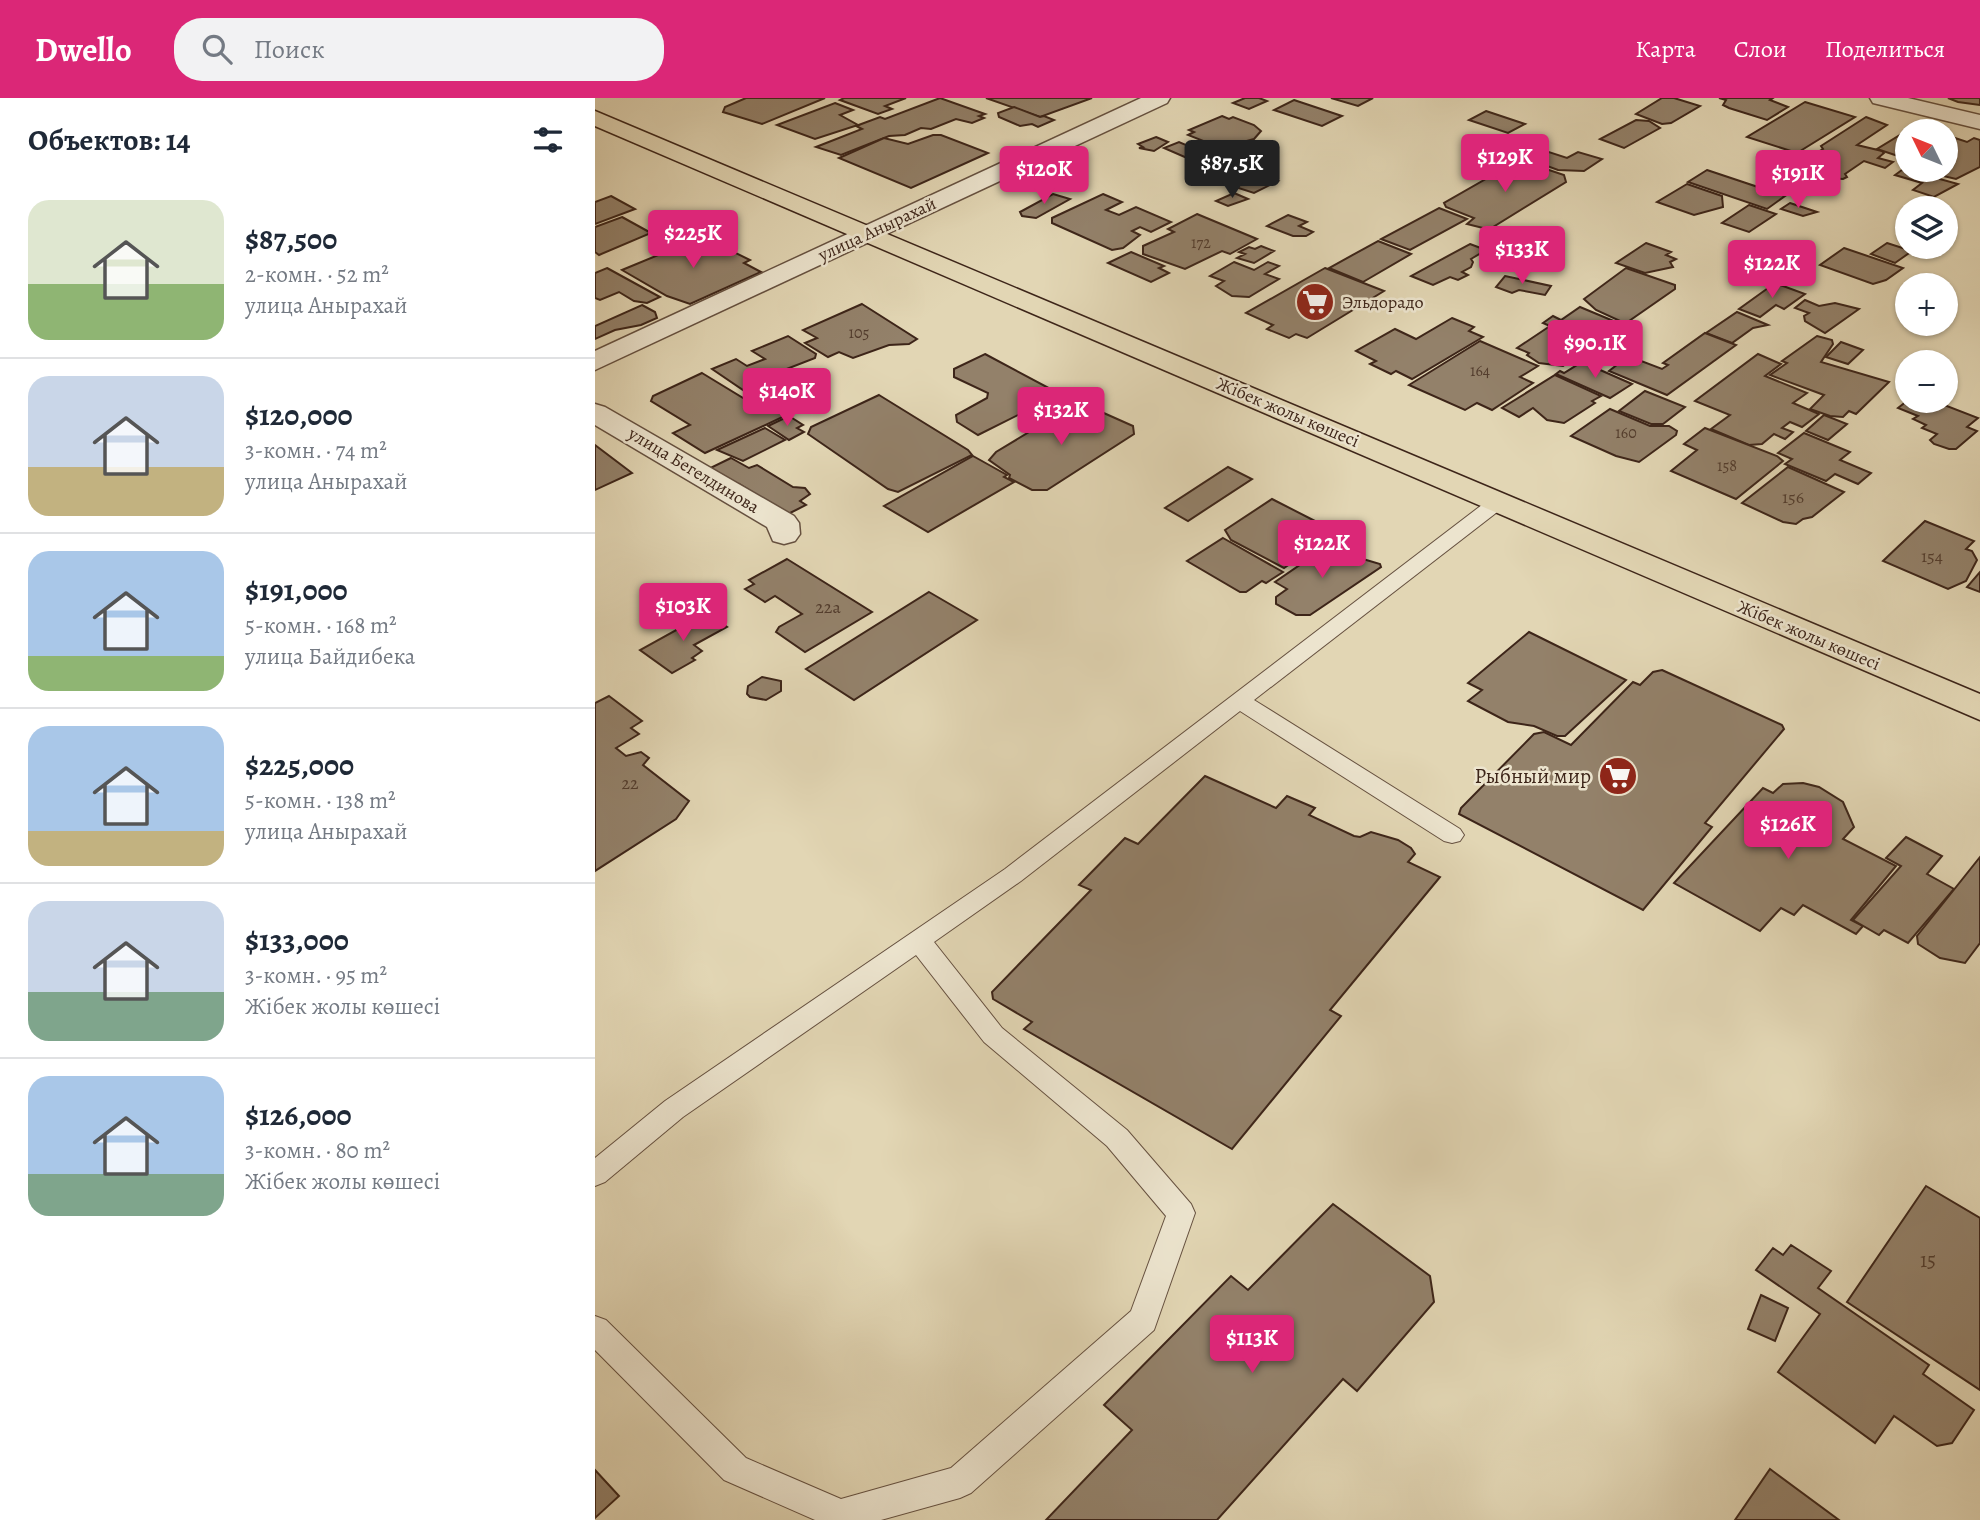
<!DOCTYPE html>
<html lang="ru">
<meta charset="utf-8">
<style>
body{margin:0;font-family:Alegreya,serif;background:#f2f2f3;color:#1f2937;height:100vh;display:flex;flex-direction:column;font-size:26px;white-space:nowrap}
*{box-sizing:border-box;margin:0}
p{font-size:23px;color:#747a83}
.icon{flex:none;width:38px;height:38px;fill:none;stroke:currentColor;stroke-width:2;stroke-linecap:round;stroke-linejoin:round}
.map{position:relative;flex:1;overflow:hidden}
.drawer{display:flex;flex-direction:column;background:#fff;width:595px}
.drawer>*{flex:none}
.needle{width:46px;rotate:313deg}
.fabs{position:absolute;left:1300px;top:21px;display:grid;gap:14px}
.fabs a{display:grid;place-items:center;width:63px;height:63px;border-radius:50%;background:#fff;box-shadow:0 2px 5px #0004;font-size:35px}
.price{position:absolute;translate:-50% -60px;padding:0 16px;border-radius:7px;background:#db2777;color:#fff;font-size:23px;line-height:46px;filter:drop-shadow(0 2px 4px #0008)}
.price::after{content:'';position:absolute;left:50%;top:42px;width:21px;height:16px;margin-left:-10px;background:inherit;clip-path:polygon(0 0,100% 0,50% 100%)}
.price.active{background:#222;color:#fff}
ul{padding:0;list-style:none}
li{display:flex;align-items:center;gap:21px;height:175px;padding:0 28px}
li+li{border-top:2px solid #e0e1e3}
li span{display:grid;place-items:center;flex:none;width:196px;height:140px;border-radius:21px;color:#555}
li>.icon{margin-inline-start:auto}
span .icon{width:84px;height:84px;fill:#fffc;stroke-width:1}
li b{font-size:30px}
h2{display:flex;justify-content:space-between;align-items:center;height:84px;padding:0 28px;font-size:30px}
header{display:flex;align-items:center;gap:42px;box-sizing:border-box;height:98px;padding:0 35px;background:#db2777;color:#fff}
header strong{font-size:33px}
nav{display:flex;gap:38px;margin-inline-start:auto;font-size:24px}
.search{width:490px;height:63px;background:#f2f2f3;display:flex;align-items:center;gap:18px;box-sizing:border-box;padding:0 24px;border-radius:28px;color:#747a83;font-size:26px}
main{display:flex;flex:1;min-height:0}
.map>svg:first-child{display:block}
.building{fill:#93816a;stroke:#3d2519;stroke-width:2}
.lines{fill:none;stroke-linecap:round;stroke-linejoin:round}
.lane-casing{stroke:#665140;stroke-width:2}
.street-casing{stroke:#665140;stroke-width:3}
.highway-casing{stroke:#3d2519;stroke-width:3}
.lane{fill:#ece4ce;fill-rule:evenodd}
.street{fill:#ece4ce;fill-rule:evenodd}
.highway{fill:#e2d6b4;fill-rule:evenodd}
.labels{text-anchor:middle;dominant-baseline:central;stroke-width:5;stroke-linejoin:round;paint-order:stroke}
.far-number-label{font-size:16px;fill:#523c2d}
.far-street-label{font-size:18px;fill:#3d2519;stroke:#ece4ce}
.far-poi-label{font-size:18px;fill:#3d2519;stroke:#ece4ce;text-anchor:start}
.number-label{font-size:18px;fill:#523c2d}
.poi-label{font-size:21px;fill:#3d2519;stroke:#ece4ce;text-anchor:end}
.near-number-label{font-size:21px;fill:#523c2d}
</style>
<header>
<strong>Dwello</strong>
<div class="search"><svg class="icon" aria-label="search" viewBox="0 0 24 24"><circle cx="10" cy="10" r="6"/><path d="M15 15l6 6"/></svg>Поиск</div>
<nav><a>Карта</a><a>Слои</a><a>Поделиться</a></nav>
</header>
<main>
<section class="drawer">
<h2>Объектов: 14<svg class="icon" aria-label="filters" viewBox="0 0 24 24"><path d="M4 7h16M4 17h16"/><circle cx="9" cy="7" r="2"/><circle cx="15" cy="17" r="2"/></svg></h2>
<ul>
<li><span style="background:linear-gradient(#dfe7d0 60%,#8fb573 0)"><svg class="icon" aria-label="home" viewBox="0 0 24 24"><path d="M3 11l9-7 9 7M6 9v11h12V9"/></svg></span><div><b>$87,500</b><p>2-комн. · 52 m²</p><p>улица Анырахай</p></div></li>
<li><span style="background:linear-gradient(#c9d6e8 65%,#c2b280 0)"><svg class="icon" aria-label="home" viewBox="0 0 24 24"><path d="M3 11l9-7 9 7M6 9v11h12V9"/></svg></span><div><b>$120,000</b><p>3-комн. · 74 m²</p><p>улица Анырахай</p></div></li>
<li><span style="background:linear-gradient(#a9c7e8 75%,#8fb573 0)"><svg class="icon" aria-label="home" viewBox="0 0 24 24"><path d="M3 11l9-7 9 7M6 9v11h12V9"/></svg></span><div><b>$191,000</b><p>5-комн. · 168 m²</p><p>улица Байдибека</p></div></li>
<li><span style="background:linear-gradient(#a9c7e8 75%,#c2b280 0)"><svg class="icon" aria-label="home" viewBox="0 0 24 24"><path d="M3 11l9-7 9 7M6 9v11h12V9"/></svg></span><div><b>$225,000</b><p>5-комн. · 138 m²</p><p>улица Анырахай</p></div></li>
<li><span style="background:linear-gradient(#c9d6e8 65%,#7fa58c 0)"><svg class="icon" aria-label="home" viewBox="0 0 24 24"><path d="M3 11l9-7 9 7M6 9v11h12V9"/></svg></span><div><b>$133,000</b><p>3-комн. · 95 m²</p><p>Жібек жолы көшесі</p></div></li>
<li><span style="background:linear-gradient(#a9c7e8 70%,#7fa58c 0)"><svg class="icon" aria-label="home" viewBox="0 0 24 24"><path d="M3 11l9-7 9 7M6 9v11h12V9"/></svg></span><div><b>$126,000</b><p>3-комн. · 80 m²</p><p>Жібек жолы көшесі</p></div></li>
</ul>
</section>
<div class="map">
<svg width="1385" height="1422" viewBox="0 0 1385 1422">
<rect width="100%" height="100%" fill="#e2d6b4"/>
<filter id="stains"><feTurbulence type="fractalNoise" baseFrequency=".00286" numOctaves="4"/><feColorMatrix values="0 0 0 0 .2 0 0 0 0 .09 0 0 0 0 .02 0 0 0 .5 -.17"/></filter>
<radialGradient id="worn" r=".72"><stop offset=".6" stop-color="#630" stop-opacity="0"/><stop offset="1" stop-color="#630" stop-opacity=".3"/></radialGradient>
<g class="building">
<polygon points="151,0 230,0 167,26 128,14 130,9"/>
<polygon points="249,0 311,0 290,8 297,11 283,16 245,2"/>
<polygon points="345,0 390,16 384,18 389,20 377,25 361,21 336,31 326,30 310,37 294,38 246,57 221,49 267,31 261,28 285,19 290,21"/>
<polygon points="391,0 497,0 445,19"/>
<polygon points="650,0 664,0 672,3 654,11 638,5"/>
<polygon points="736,0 778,0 763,8"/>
<polygon points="1067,0 1079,0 1105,8 1076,25 1067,26 1041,16"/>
<polygon points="1124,0 1178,0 1175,2 1193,9 1172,22 1134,10 1128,7 1131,2"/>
<polygon points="1353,0 1385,0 1385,7 1363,4"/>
<polygon points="699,2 747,18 727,28 679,12"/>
<polygon points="1210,4 1260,19 1202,55 1152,39"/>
<polygon points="240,5 258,12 245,17 263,27 220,41 182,27"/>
<polygon points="419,9 445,19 449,18 459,22 443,29 437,26 425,28 404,19 403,15"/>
<polygon points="891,13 930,26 913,35 874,22"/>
<polygon points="627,18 634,21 638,19 659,27 666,33 659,41 626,50 593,37 599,34 594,32"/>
<polygon points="1271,19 1292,27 1262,47 1287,53 1289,55 1283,60 1298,64 1290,70 1269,63 1250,76 1252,79 1248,81 1231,80 1218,76 1225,71 1213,67 1220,63 1230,66 1239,59 1223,54 1228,51 1226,48"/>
<polygon points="1041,22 1054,23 1065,30 1029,50 1005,41"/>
<polygon points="1310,34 1312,35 1312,61 1282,51"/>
<polygon points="338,37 346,37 393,55 316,90 244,60 289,40 313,46"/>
<polygon points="1351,37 1372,44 1379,40 1385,42 1385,69 1361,81 1323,72 1351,72"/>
<polygon points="561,39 573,44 559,53 544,50 548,49 543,46"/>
<polygon points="605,43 627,52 621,54 634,61 622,66 609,61 592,60 569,50 584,44 593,48"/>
<polygon points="920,43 972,60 983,54 1007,61 989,73 963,72 906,51"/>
<polygon points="924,62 969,77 971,84 898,129 888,130 872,126 879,120 851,109 849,105"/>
<polygon points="1311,69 1312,72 1363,86 1339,99 1318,92 1327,85 1300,77"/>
<polygon points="1112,72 1190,98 1172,111 1093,84"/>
<polygon points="664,76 683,83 659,95 634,87"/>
<polygon points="1092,86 1127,98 1128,109 1099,117 1062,104"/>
<polygon points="639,95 653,101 633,108 621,103"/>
<polygon points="458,96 475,101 441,120 427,118 425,114"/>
<polygon points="508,96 527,104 511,112 524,117 541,109 576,124 556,134 545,129 537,133 545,137 528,150 517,152 457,125 457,120"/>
<polygon points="16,98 40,111 0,126 0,104"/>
<polygon points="1195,105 1222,114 1208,118 1186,111"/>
<polygon points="1154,107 1181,116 1154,134 1127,125"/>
<polygon points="844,110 872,121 815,152 786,141"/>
<polygon points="602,116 662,141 635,156 627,153 590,171 548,156 548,148 579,134 573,131"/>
<polygon points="693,117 712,124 704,128 718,134 711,138 698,138 672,128"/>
<polygon points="27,119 56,135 4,157 0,154 0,129"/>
<polygon points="97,137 106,138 155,162 149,165 166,174 95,206 72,198 27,172 85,148 79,144"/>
<polygon points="783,143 816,156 768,184 734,170"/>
<polygon points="1051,145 1076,154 1071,157 1081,161 1075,164 1078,169 1050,175 1021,165"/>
<polygon points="1292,145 1317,153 1300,165 1276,156"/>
<polygon points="875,146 891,152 876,161 878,164 876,169 867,174 873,177 863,182 855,179 838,187 816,178"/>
<polygon points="666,148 679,153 659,165 642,160 650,156 644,154 654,149 660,151"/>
<polygon points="1249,150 1308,170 1291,182 1278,186 1225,167"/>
<polygon points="536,154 569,168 564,170 574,175 556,184 513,165"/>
<polygon points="639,164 659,172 673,164 684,168 670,176 684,181 654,199 637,198 621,188 629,183 615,178"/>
<polygon points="12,170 65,199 52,205 39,203 24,194 5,202 0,200 0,175"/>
<polygon points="730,170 789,193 712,240 701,236 694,240 672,231 678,227 651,215"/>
<polygon points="1031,170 1080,187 1080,191 1034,223 1025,223 1001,212 989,201"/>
<polygon points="910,178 956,188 950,197 924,192 917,195 901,189"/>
<polygon points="1180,185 1210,196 1189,211 1181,207 1165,219 1144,211"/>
<polygon points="1210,202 1224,208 1240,205 1264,211 1230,235 1210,223 1209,218 1214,215 1200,210"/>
<polygon points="267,206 322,241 314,246 294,247 258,260 244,254 233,259 210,245 222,240 208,232"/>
<polygon points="47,207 60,214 62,220 46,227 20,232 0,241 0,228"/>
<polygon points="985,209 1033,229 989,258 981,259 968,268 944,265 932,257 934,255 922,250 955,228 948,225 958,218 966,222"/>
<polygon points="1142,214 1173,227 1158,230 1137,245 1111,235"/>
<polygon points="857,220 879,229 874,233 888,239 817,281 801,273 796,276 775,266 781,263 761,253 800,231 821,241"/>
<polygon points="1110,235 1141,247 1072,297 1014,273 1027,263 1041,261 1067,271 1073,267 1068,265"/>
<polygon points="193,238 221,256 220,260 171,279 177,283 151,294 117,271 141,261 152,268 170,261 157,253"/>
<polygon points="1222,238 1237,242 1238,246 1226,264 1294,284 1261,316 1254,313 1248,319 1235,318 1215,311 1229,297 1175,277 1192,265 1187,263"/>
<polygon points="885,243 943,268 925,279 938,285 897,312 882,305 870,312 814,287"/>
<polygon points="1246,244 1268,252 1253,266 1231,259"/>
<polygon points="390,256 465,296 383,337 362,324 361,317 392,300 393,295 359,279 359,271"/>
<polygon points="1163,256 1186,266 1170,278 1212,295 1198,305 1224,316 1207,329 1195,324 1187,330 1198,334 1190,341 1179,336 1167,346 1154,347 1116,331 1135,317 1100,303"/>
<polygon points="987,264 1037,286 1015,300 961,276 965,273 969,275"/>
<polygon points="107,275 163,309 173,304 194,316 110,355 78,335 95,327 56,303 58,298"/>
<polygon points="960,277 1006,298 997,303 1000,305 969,325 952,322 938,310 924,319 907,310"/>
<polygon points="1050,293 1090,309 1068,326 1056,326 1024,313"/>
<polygon points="284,297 373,352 377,357 303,394 293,391 213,336 216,329"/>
<polygon points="1312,303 1339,303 1383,320 1372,329 1382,333 1361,351 1354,351 1339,346 1335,342 1342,336 1327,330 1331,327 1318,321 1323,318 1303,310"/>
<polygon points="484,304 538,328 539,336 452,392 437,392 414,380 415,377 394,362 401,354"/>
<polygon points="1015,311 1055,328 1074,328 1082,333 1081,337 1044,364 1021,358 976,338"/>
<polygon points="1229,317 1252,326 1233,342 1211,333"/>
<polygon points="194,318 208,327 202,330 209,334 194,342 173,328"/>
<polygon points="170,330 190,342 148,363 122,352"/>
<polygon points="1110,330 1182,358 1188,363 1141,401 1076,373 1102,352 1089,346"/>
<polygon points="1209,335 1255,354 1245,362 1276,375 1263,386 1240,376 1231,383 1190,366 1197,361 1183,355"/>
<polygon points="0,347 37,375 0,392"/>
<polygon points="378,358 412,377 409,379 419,384 333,434 289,408"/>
<polygon points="136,360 154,370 162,367 198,389 210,390 215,396 205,403 211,407 193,416 144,386 136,390 109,373"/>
<polygon points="633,369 657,381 593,423 570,410"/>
<polygon points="1193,369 1249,394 1217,419 1208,421 1201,426 1188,424 1147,405"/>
<polygon points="677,401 724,425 713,434 729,442 689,470 636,442 630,432"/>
<polygon points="1330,423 1379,443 1371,451 1377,453 1382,462 1371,483 1353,491 1288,463"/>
<polygon points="628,440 688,474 671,485 667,483 651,494 645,494 592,463"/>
<polygon points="737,445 768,461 785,466 786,469 715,517 701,517 681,506 681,499 692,491 680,484"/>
<polygon points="192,461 277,514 210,554 181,534 184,529 207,516 180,498 170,504 150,491 159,486 154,482"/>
<polygon points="1385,474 1385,494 1372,489"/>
<polygon points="334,494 382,522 259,602 211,571"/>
<polygon points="112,515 132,529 99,547 107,553 97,560 100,562 77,575 45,552"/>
<polygon points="934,534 1031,582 970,638 962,638 939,628 913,624 873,603 887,592 873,585"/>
<polygon points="1067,572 1187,627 1189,631 1110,725 1117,729 1048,812 864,716 866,710 939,636 949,634 976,647 1038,584 1045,587 1058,574"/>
<polygon points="167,579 186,583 186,593 171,602 155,599 152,596 153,588"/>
<polygon points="14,598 47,623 36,630 44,636 21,650 31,658 46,654 54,660 48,667 94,703 81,721 0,773 0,605"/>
<polygon points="610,678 681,710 692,698 720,710 714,717 759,738 765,739 776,734 803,742 816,750 820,756 813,764 845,779 735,912 746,918 637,1051 429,931 437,924 398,901 397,894 496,792 484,787 530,740 543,746"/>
<polygon points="1208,685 1224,689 1248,704 1259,729 1248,741 1301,768 1256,822 1268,828 1261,836 1208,807 1199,817 1186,810 1165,833 1079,785 1168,690 1178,695 1188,686"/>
<polygon points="1311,739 1347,758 1332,776 1359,791 1313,845 1289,832 1284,837 1258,822 1306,768 1291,760"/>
<polygon points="1385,759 1385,845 1370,865 1345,860 1323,846 1322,838"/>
<polygon points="1331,1088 1385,1120 1385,1292 1252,1204"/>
<polygon points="738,1106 835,1178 839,1204 762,1293 748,1281 622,1422 451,1422 537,1332 509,1307 636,1178 653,1192"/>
<polygon points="1196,1147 1236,1173 1223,1190 1334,1267 1328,1276 1379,1312 1357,1345 1342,1348 1299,1318 1280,1345 1183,1274 1225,1216 1161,1172 1178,1150 1188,1157"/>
<polygon points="1166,1197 1193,1210 1180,1243 1153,1231"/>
<polygon points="1175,1371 1244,1422 1140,1422"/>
<polygon points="0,1372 24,1398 0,1420"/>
</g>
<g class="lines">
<defs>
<polygon id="lane" points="903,398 912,404 910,408 659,602 865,731 869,737 865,743 857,745 849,743 645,613 426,783 339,844 407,930 532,1032 596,1106 600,1115 559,1232 376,1395 365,1400 286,1422 220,1422 129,1382 0,1252 0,1218 11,1222 151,1360 246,1401 356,1370 536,1213 571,1118 512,1048 389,944 321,857 88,1019 10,1084 0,1088 0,1060 70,1003 410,771 896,400"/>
<g id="street">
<polygon points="546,0 575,0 572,5 0,272 0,253"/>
<polygon points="1275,0 1313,0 1385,17 1385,31 1278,5"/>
<polygon points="0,306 10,309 199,418 204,425 205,436 200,443 189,446 178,443 172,429 0,327"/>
</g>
<polygon id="highway" points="0,13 1385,596 1385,622 0,28"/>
</defs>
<use href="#lane" class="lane-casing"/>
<use href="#street" class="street-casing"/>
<use href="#highway" class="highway-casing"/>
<use href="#lane" class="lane"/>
<use href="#street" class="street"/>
<use href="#highway" class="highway"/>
</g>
<defs>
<symbol id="supermarket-disc" viewBox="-11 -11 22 22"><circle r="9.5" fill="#8f2418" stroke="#ece4ce"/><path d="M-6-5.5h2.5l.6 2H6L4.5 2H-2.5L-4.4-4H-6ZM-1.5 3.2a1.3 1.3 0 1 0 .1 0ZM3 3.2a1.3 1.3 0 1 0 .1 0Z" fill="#fff"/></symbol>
</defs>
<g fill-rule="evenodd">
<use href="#supermarket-disc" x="698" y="182" width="44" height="44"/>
<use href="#supermarket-disc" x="1001" y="656" width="44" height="44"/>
</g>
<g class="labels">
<g class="far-number-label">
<text x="606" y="145">172</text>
<text x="264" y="235">105</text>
<text x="885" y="273">164</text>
<text x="1031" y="335">160</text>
<text x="1132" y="368">158</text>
</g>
<g class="far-street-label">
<text transform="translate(282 131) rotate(-25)">улица Анырахай</text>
<text transform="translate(693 314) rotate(23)">Жібек жолы көшесі</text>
<text transform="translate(99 372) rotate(31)">улица Бегелдинова</text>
<text transform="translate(1214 537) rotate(23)">Жібек жолы көшесі</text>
</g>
<g class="far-poi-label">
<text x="747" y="204">Эльдорадо</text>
</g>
<g class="number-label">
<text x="1198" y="399">156</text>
<text x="1337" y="458">154</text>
<text x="233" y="509">22а</text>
<text x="35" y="685">22</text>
</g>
<g class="poi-label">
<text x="996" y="678">Рыбный мир</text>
</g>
<g class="near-number-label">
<text x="1333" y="1162">15</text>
</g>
</g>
<rect width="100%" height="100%" filter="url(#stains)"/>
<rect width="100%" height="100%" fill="url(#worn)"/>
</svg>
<div class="fabs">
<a><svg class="needle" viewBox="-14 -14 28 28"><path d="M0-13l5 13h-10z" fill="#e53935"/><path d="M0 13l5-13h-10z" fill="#747a83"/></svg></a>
<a><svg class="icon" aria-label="layers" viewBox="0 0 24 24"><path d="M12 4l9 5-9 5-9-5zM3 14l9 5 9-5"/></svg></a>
<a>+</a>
<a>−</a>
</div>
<b class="price" style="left:910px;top:96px">$129K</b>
<b class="price active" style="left:637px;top:102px">$87.5K</b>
<b class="price" style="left:449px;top:108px">$120K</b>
<b class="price" style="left:1203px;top:112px">$191K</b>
<b class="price" style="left:98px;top:172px">$225K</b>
<b class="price" style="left:927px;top:188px">$133K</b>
<b class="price" style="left:1177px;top:202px">$122K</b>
<b class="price" style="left:1000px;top:282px">$90.1K</b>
<b class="price" style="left:192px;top:330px">$140K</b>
<b class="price" style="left:466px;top:349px">$132K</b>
<b class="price" style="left:727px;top:482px">$122K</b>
<b class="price" style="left:88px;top:545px">$103K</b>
<b class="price" style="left:1193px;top:763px">$126K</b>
<b class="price" style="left:657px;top:1277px">$113K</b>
</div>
</main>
